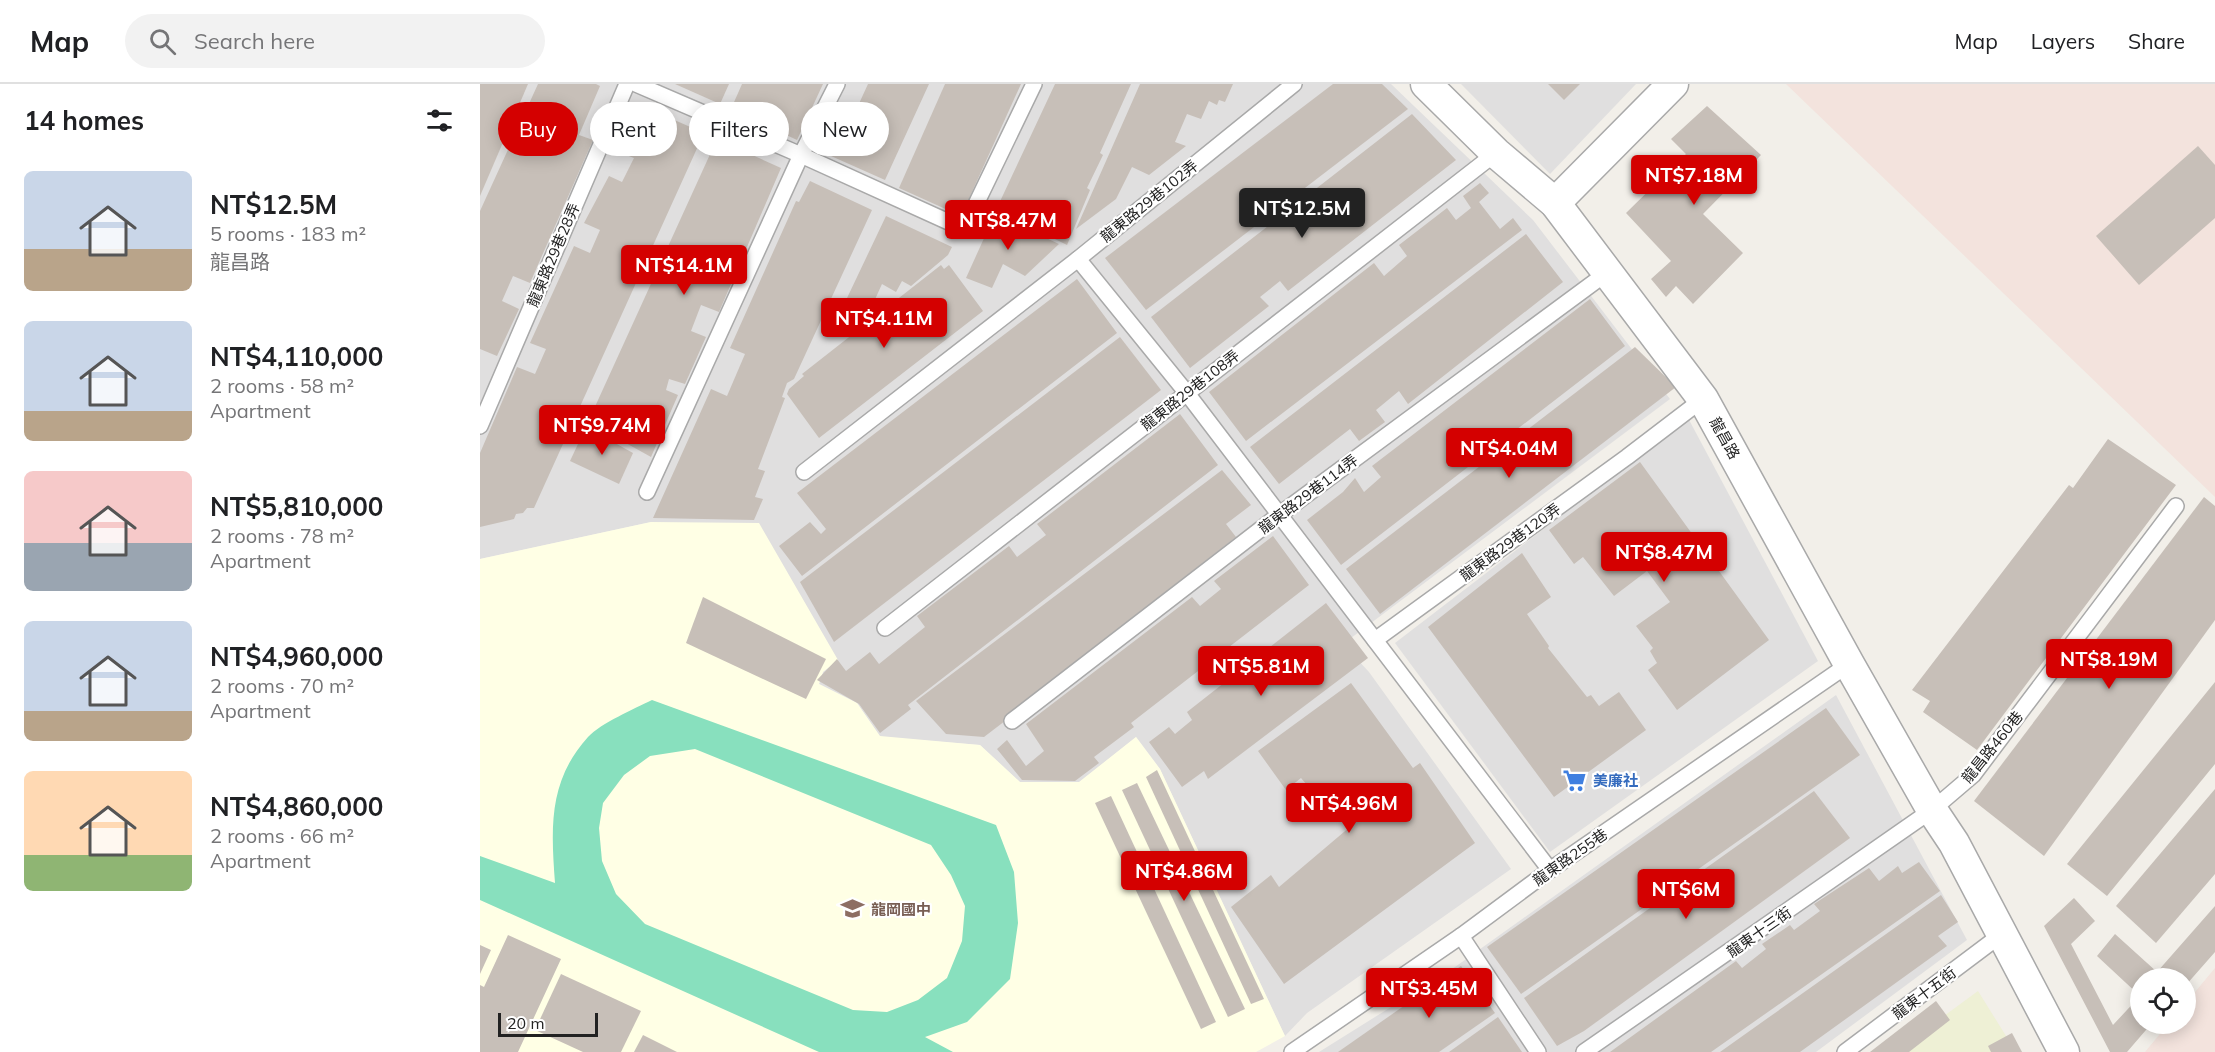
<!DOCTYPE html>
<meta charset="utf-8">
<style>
body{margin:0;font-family:Mulish,"Noto Sans TC",sans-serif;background:#f2f2f2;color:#202124;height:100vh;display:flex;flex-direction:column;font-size:22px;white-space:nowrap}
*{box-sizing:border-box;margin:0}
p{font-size:20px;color:#757577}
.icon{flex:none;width:33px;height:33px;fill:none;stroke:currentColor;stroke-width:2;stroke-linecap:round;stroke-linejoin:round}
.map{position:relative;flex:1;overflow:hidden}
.sheet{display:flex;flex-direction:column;background:#fff;width:480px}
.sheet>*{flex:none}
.hud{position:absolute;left:18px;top:18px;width:570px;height:54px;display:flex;gap:12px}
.controls{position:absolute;left:1650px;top:884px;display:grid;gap:12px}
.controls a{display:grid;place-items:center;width:66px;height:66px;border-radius:50%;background:#fff;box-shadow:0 3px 15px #0003;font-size:30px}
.scale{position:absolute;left:18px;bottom:15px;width:100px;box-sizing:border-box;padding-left:6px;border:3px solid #222;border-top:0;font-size:16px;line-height:21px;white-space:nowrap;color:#222;-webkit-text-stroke:4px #fff;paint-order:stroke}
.price{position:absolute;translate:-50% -51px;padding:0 14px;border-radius:6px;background:#d40000;color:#fff;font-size:20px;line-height:39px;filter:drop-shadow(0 2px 3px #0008)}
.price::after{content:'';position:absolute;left:50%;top:36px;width:18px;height:14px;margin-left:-9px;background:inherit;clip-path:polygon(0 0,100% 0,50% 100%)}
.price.on{background:#222;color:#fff}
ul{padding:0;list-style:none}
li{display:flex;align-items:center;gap:18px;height:150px;padding:0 24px}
li span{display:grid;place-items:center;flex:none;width:168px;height:120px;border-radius:9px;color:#555}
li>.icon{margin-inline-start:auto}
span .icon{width:72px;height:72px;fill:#fffc;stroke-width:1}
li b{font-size:26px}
h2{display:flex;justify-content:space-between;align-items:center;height:72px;padding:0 24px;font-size:26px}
.tag{padding:0 21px;border-radius:27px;background:#fff;box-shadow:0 3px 15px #0003;font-size:21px;line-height:54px}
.tag.on{background:#d40000;color:#fff}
header{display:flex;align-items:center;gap:36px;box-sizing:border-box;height:84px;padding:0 30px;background:#fff;border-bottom:2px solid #e0e0e0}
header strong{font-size:28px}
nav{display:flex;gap:33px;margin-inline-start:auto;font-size:21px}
.search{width:420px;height:54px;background:#f2f2f2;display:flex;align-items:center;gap:15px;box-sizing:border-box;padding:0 21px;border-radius:33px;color:#757577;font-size:22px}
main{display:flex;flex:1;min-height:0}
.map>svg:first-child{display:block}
.residential{fill:#e0dfdf}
.education{fill:#ffffe5}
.military{fill:#f3e3dd}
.farmland{fill:#eef0d5}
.pitch{fill:#88e0be;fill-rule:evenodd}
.building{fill:#c7bfb8}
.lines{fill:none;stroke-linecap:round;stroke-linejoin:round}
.service-casing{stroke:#a9a9a9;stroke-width:18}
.minor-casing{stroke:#a9a9a9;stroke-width:33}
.service{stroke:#fff;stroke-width:15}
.minor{stroke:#fff;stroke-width:30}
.labels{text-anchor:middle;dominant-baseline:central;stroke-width:4.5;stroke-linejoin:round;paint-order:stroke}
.street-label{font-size:15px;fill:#222;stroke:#fff}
.shop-label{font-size:15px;font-weight:bold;fill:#366cbe;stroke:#fff;text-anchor:start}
.education-label{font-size:15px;font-weight:bold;fill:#785e54;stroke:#fff;text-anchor:start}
</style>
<header>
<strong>Map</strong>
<div class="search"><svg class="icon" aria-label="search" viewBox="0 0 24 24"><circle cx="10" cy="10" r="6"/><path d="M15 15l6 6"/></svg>Search here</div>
<nav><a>Map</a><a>Layers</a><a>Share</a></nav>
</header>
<main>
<section class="sheet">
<h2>14 homes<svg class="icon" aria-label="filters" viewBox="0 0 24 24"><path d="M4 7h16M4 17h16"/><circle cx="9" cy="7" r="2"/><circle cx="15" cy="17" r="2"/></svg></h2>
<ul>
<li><span style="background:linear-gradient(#c9d6e8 65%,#b9a48a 0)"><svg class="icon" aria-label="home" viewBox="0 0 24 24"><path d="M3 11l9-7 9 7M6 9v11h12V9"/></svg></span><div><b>NT$12.5M</b><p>5 rooms · 183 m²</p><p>龍昌路</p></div></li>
<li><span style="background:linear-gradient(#c9d6e8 75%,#b9a48a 0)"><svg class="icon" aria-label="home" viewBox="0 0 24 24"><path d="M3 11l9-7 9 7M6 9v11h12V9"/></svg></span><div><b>NT$4,110,000</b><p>2 rooms · 58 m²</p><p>Apartment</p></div></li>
<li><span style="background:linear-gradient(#f6c9c9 60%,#9aa5b1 0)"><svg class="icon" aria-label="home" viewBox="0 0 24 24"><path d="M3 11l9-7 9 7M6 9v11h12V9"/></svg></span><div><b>NT$5,810,000</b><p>2 rooms · 78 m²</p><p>Apartment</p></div></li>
<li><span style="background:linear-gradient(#c9d6e8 75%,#b9a48a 0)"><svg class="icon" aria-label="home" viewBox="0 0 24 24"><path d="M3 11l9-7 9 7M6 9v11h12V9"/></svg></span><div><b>NT$4,960,000</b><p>2 rooms · 70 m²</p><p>Apartment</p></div></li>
<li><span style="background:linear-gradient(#ffd9b3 70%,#8fb573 0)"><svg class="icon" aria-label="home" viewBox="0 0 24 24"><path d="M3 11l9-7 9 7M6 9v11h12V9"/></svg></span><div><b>NT$4,860,000</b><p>2 rooms · 66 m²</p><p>Apartment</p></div></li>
</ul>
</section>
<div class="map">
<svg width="1735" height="968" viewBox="0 0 1735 968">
<rect width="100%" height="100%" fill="#f2efe9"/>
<g class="residential">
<polygon points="0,0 911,0 1053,136 1190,315 863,560 889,588 1031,785 827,929 805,952 680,685 656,653 600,698 540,698 500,661 400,653 377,619 339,600 343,588 171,438 0,475"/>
<polygon points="981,0 1156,0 1070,90"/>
<polygon points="1208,334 1338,577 1070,768 915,559"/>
<polygon points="1356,611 1487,856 1336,968 839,968 975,883"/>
</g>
<polygon class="education" points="171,438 279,439 358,576 343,588 339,600 377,619 400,652 500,661 540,698 599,698 656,653 680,685 805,952 776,968 0,968 0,475"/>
<g class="military">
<polygon points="1306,0 1735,0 1735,413"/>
<polygon points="1735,884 1735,968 1665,968 1689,939 1706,939 1706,919"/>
</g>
<polygon class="farmland" points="1498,907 1536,968 1415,968"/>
<path class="pitch" d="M172 616 516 741 534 788 538 839 530 895 487 938 445 953 473 968H339L0 816V772L75 799C71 744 68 697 108 653 121 639 154 625 172 616ZM215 665 451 761 471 791 485 822 482 857 467 894 438 916 407 928 373 926 165 840 136 810 122 777 119 744 123 719 144 691 170 672Z"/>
<g class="building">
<polygon points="0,0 48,0 0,112"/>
<polygon points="58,0 116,0 120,2 99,51 113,56 50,199 33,192 22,217 39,225 17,272 0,265 0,127"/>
<polygon points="195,0 249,0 240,20"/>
<polygon points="262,0 343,0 317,56 251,25"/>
<polygon points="388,0 449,0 405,96 342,68 366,19 377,24"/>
<polygon points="465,0 541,0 481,132 419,104"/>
<polygon points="575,0 651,0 620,69 623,71 607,104 610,106 587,161 516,126"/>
<polygon points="660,0 753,0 745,18 739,16 737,21 729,17 721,35 707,30 695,58 706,62 669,91 652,83 636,115 596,145"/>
<polygon points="853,0 902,0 928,25 666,226 625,174"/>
<polygon points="1068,0 1100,0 1084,16"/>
<polygon points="1227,22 1281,71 1223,130 1263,169 1213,220 1196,202 1186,213 1171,195 1191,177 1146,129 1206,70 1191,55"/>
<polygon points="174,27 224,49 54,424 47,424 43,429 36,430 34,435 0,443 0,369 37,283 55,290 66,265 50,259 94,162 110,169 120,146 104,139 129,92 142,98 154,74 141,69 151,46 164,51"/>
<polygon points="932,30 976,76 808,207 800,197 780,213 789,222 710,284 671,233"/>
<polygon points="237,55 301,84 239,228 221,221 211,247 226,253 205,300 189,295 186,306 198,311 171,373 108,338"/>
<polygon points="1718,62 1735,81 1735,134 1659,201 1616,152"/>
<polygon points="330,97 392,126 314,295 307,299 302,313 305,314 278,385 285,387 275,413 283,415 274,436 173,434 231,305 247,312 265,270 250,264 316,117 319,118"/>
<polygon points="1000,99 1009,109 999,118 1020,145 1033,134 1042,146 766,357 729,308 894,179 904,192 927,172 919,161 967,124 976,136 991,124 983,112"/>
<polygon points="515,130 579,160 545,192 523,180 512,204 486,194"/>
<polygon points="406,132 472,163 468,171 431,202 422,197 416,208 402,200 387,233 377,241 358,233"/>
<polygon points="1046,150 1083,198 928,320 919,307 896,326 905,338 879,357 870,345 799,400 770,363"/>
<polygon points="461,181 464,185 469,181 503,227 339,354 307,310 309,305 324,292 322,290"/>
<polygon points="597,195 637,249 322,492 299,462 330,438 341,450 346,445 317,409"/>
<polygon points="1110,215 1145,262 861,481 827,436 863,408 875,394 884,408 901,393 892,382"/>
<polygon points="640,253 681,306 354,558 320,498"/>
<polygon points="1155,263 1196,303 900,530 866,485"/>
<polygon points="700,330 738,381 428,621 431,625 400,649 379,620 337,596 357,575 366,587 390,568 399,580 445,543 437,532 529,462 537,473 566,451 557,440"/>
<polygon points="106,343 153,369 139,400 90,377"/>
<polygon points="1628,355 1696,401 1497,666 1443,628 1450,617 1432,606 1589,401 1593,404"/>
<polygon points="1160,378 1289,556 1197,626 1168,586 1177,579 1170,567 1173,564 1156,542 1190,518 1167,487 1134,512 1103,473 1094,480 1069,446"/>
<polygon points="742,386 771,421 746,440 756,453 566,601 568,604 504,653 466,650 436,617"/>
<polygon points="1724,413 1735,422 1735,536 1564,772 1494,717"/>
<polygon points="793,452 829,501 651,639 654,643 614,673 619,679 595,697 542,696 517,665 527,656 546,682 564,667 546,640 712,513 720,522 741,505 734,497"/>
<polygon points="1042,469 1071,513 1047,530 1069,562 1068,564 1107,613 1111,611 1119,622 1139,608 1166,646 1074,713 948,543"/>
<polygon points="223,513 346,575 326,615 206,559"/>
<polygon points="846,519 888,574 728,695 724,687 702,703 669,658 689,643 695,650 712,636 707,628"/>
<polygon points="1735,598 1735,680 1627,812 1587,780"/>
<polygon points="871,599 933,684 940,679 995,759 804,900 751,823 791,791 799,803 871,742 854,717 845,722 821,694 806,706 778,667"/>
<polygon points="1346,624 1380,671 1041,910 1007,863"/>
<polygon points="677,686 784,915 771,920 666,693"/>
<polygon points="657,699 765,925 748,933 642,706"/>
<polygon points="1735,705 1735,790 1676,859 1636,822"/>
<polygon points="1334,707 1370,754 1104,947 1077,962 1044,914"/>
<polygon points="631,712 736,938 721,945 615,719"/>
<polygon points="1439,778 1460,807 1231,968 1130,968 1256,877 1262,884 1286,865 1282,860 1310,841 1314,846 1340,827 1334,820 1389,784 1399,797 1418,782 1422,789"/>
<polygon points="1461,811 1478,838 1458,852 1467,862 1320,968 1240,968"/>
<polygon points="1594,814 1615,837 1591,860 1633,941 1660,912 1617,872 1635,850 1677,888 1735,822 1735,868 1706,901 1706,894 1660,894 1660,939 1672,939 1647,968 1630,968 1564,842"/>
<polygon points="28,851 81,875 38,968 0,968 0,901 4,903"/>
<polygon points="0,861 11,866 0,890"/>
<polygon points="981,882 1015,929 959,968 858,968"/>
<polygon points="81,890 161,927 141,968 103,968 55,946"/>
<polygon points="1456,917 1470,936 1429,968 1390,968"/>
<polygon points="1018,933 1042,968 969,968"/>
<polygon points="1532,949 1542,968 1511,968 1508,962"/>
<polygon points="163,951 197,968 154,968"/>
</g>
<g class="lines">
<defs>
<g id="service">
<polyline points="156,0 321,71 484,145 554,0"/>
<polyline points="598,175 706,308 1070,786"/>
<polyline points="0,342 147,0"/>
<polyline points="324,388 598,175 814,0"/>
<polyline points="167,408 321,71 357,0"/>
<polyline points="405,544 1016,69"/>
<polyline points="895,556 1147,373 1223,315"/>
<polyline points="532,637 799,431 1128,188"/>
<polyline points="981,852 1058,968"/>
<polyline points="812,968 981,852 1070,786 1369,580"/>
<polyline points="1104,968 1452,726 1493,691 1696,422"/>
<polyline points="1365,968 1522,850"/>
</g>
<g id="minor">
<polyline points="946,0 1016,69 1075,119 1223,315 1369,580 1452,726 1474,759 1584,968"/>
<polyline points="1075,119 1193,0"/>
</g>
</defs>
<use href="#service" class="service-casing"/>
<use href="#minor" class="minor-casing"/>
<use href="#service" class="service"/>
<use href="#minor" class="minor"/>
</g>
<defs>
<symbol id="supermarket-bare" viewBox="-9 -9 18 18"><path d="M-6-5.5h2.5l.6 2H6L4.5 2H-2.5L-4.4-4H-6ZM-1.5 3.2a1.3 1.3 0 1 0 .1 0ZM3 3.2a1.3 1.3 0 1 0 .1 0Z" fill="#3f7fe0" stroke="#fff" stroke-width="2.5" paint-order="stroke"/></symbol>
<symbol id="school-bare" viewBox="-9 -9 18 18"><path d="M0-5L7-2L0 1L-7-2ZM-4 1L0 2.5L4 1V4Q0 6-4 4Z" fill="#8d6e63" stroke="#fff" stroke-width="2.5" paint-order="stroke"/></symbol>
</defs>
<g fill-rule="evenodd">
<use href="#supermarket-bare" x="1078" y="680" width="33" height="33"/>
<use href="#school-bare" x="356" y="808" width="33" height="33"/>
</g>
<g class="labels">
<g class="street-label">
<text transform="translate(669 117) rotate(-39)">龍東路29巷102弄</text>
<text transform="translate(73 171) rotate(-67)">龍東路29巷28弄</text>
<text transform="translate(710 306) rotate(-38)">龍東路29巷108弄</text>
<text transform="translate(1245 354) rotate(61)">龍昌路</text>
<text transform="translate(828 410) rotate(-37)">龍東路29巷114弄</text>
<text transform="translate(1030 458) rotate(-36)">龍東路29巷120弄</text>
<text transform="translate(1512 663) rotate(-51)">龍昌路460巷</text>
<text transform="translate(1090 773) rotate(-35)">龍東路255巷</text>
<text transform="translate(1279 848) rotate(-35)">龍東十三街</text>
<text transform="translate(1444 909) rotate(-37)">龍東十五街</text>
</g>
<g class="shop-label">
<text x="1113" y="696">美廉社</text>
</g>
<g class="education-label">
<text x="391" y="825">龍岡國中</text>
</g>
</g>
</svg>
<div class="controls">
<a><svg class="icon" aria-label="locate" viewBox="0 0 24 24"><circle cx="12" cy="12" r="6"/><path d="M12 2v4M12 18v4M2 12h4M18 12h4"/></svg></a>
</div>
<div class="scale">20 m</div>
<b class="price" style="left:1214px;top:122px">NT$7.18M</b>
<b class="price on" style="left:822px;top:155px">NT$12.5M</b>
<b class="price" style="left:528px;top:167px">NT$8.47M</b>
<b class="price" style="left:204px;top:212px">NT$14.1M</b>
<b class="price" style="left:404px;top:265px">NT$4.11M</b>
<b class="price" style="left:122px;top:372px">NT$9.74M</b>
<b class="price" style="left:1029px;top:395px">NT$4.04M</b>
<b class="price" style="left:1184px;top:499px">NT$8.47M</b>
<b class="price" style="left:1629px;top:606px">NT$8.19M</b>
<b class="price" style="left:781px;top:613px">NT$5.81M</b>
<b class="price" style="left:869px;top:750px">NT$4.96M</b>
<b class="price" style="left:704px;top:818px">NT$4.86M</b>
<b class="price" style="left:1206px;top:836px">NT$6M</b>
<b class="price" style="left:949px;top:935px">NT$3.45M</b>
<div class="hud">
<a class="tag on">Buy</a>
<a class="tag">Rent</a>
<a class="tag">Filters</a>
<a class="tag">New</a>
</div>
</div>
</main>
